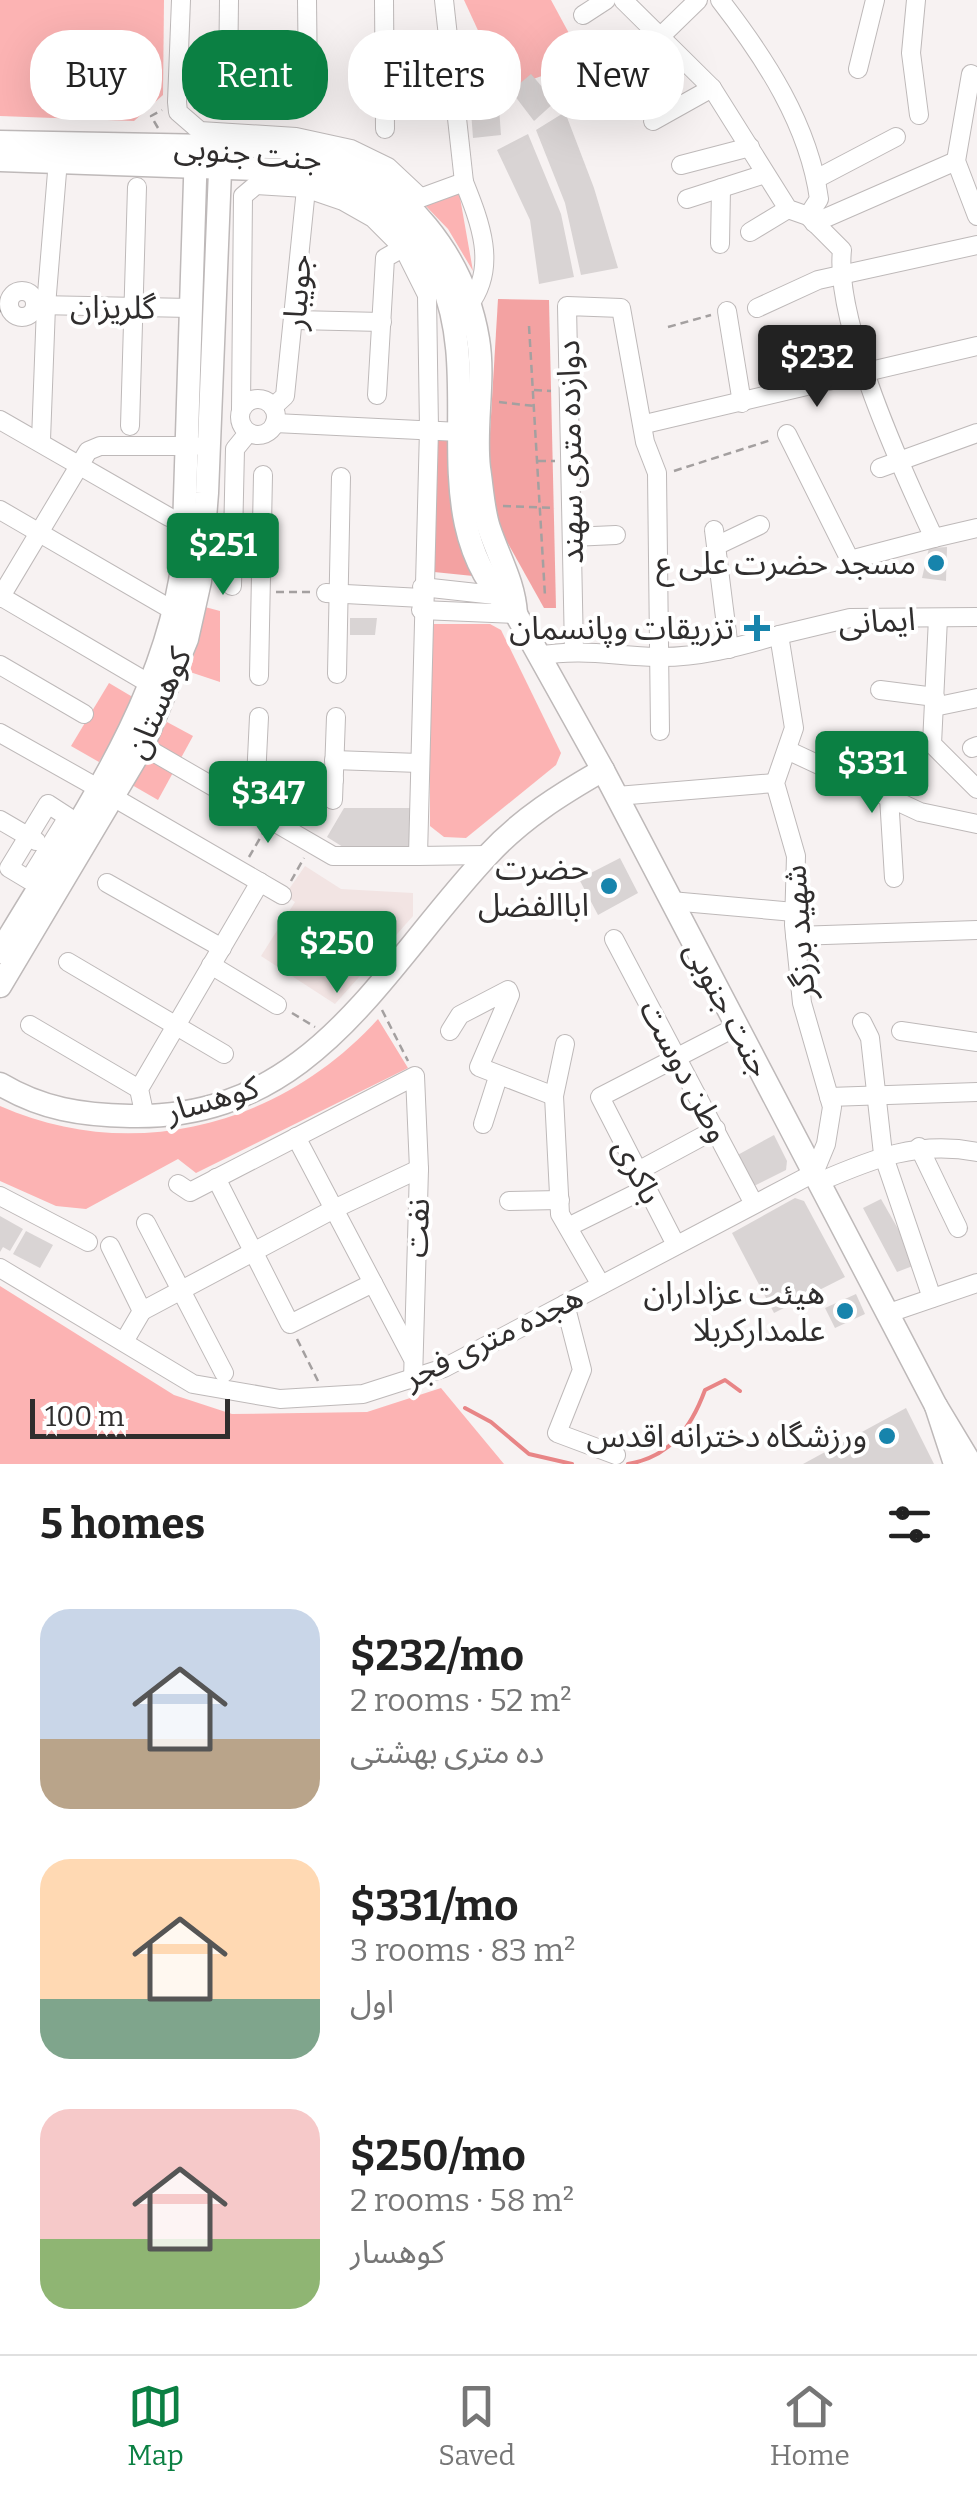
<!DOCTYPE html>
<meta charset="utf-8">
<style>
body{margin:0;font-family:Bitter,"Noto Sans Arabic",serif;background:#f6f6f6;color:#222;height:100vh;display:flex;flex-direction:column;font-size:38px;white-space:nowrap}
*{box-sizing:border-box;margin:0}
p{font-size:32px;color:#767676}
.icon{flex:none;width:55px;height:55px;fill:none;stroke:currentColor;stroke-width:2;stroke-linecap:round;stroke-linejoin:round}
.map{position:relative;height:1464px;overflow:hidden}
.panel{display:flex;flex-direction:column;background:#fff;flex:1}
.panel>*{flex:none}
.top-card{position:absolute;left:30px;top:30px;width:918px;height:90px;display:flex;gap:20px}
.scale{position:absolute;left:30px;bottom:25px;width:200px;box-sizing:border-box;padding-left:10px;border:5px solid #302e2e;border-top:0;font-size:28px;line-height:35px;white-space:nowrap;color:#302e2e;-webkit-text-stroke:8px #fff;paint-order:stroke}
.price{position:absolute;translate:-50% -85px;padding:0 22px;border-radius:10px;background:#0b8043;color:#fff;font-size:32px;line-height:65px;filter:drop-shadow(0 2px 5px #0008)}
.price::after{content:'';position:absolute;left:50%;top:60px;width:30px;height:22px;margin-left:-15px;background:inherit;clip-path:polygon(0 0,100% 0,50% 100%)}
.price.selected{background:#222;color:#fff}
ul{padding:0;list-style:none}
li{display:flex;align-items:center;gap:30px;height:250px;padding:0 40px}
li span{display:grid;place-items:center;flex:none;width:280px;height:200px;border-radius:30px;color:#555}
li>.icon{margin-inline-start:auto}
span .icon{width:120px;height:120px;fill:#fffc;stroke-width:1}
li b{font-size:42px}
h2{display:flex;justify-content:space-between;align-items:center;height:120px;padding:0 40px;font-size:42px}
.pill{padding:0 35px;border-radius:40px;background:#fff;box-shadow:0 10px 40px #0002;font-size:35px;line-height:90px}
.pill.selected{background:#0b8043;color:#fff}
.dock{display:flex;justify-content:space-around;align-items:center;height:140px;border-top:2px solid #e0e0e0;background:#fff;font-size:28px;color:#767676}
.dock a{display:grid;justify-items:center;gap:5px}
.dock .selected{color:#0b8043}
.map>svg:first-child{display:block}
.built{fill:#f2e4e3}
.green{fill:#fcb3b3}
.forest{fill:#f3a2a2}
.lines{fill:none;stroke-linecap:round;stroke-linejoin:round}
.stream{stroke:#e88586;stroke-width:4}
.building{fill:#d9d4d4}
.minor-casing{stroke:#beb9b9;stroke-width:20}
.major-casing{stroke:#beb9b9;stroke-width:25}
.path{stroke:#a4a0a0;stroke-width:2.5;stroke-dasharray:8 5;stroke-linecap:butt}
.minor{stroke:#fff;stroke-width:18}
.major{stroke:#fff;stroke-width:22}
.poi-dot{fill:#1784ac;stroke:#fff;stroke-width:4}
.labels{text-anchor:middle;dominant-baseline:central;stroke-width:8;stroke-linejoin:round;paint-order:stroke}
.street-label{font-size:32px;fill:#302e2e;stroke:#fff}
.poi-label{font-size:32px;fill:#302e2e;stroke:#fff;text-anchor:end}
</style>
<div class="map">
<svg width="977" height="1464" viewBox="0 0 977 1464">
<rect width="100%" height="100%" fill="#f7f2f2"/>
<polygon class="built" points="305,866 341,889 413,893 413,916 335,1004 261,956 295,902 285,895"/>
<g class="green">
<polygon points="0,0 164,0 163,95 134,121 0,116"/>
<polygon points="464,0 551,0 584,61 505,89"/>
<polygon points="459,192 473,271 448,229 421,201"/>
<polygon points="205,607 220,611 220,682 190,672"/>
<polygon points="430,624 490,624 501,630 561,753 556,765 466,838 444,837 430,826"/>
<polygon points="109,683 136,699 99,762 71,746"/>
<polygon points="167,722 193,736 158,800 132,785"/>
<path d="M378 1019 408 1068 196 1173 178 1159 86 1209 56 1206 0 1181V1106C133 1165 282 1125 378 1019Z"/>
<polygon points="0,1286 174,1395 232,1414 367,1412 441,1388 504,1464 0,1464"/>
</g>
<g class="forest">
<polygon points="498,299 549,300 556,608 544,608 501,531 488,466"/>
<polygon points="436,441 450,441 483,577 434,572"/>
</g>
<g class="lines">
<g class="stream">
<polyline points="465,1408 491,1422 529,1454 572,1464"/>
<path d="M628 1464C670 1457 691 1428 705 1390L725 1380 740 1391"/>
</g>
</g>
<g class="building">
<polygon points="531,74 555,102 534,121 511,91"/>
<polygon points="498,94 501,135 473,138 470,98"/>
<polygon points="565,112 594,188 618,268 581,275 565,203 536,130"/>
<polygon points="528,134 561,214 574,277 539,284 530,220 497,150"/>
<polygon points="947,547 946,581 922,578 929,548"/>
<polygon points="350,618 377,618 375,635 350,635"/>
<polygon points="344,808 412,808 411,853 351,852 327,837"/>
<polygon points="620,858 638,893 598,915 579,879"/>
<polygon points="774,1135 787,1161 786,1170 750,1188 734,1157"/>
<polygon points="795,1198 804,1201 845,1277 774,1313 732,1233"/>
<polygon points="881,1199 918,1264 897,1272 863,1208"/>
<polygon points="0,1216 23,1229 10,1251 3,1247 0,1252"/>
<polygon points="26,1231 53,1245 40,1268 13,1254"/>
<polygon points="856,1294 865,1314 835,1328 825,1308"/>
<polygon points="906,1408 934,1464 803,1464"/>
</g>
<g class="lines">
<defs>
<g id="minor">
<polyline points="181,0 177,102 178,112 200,131 296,137 351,149 388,167 420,197"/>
<polyline points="307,0 308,86"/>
<polyline points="384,0 385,129"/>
<polyline points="444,0 464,182"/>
<path d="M623 0 712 88 788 209 808 216 842 250C834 322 902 470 934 538L850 560 787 434"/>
<path d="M720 0C765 58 809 125 819 199L808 216"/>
<polyline points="916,0 911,53 919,115"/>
<polyline points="583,15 606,0"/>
<polyline points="661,36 698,0"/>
<polyline points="858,69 875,0"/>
<polyline points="971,74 956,161 977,216"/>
<polyline points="228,82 229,0"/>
<polyline points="653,121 712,88"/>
<polyline points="681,165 750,147"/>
<polyline points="816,179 896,137"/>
<polyline points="687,199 765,174"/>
<path d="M412 201 464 182C480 222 498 267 469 305"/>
<polyline points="814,223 956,161"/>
<polyline points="750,232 788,209"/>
<polyline points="720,244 721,188"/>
<circle cx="22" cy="304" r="13"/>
<polyline points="37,305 191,308"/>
<polyline points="757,308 818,280 977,245"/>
<polyline points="727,311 742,403"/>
<polyline points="296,320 382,322"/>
<polyline points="377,395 385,258 413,242"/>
<circle cx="258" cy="417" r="18"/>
<polyline points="273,407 285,396 307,179"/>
<polyline points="241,409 243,196 256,185 305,188 343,201 373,218 404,249 427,295 429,429 418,856 487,855"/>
<polyline points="0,420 169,517"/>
<polyline points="275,423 460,432"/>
<polyline points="645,424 977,346"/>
<polyline points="130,426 137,187"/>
<polyline points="41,440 46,306 58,160"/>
<polyline points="880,468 977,433"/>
<polyline points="0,510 174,611"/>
<polyline points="714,530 729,649"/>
<polyline points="572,537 616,535"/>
<polyline points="934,538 977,528"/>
<polyline points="716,546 760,525"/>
<polyline points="232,586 235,449 248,433"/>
<polyline points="422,587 495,595"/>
<polyline points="326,593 422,598"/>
<polyline points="0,596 150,684"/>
<polyline points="0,598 88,451 100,446 195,446"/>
<polyline points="421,610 516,614"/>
<polyline points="938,618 932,744 977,789"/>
<polyline points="779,635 850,618 977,617"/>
<polyline points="574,651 567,306 621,308 645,442 657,473 660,731"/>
<polyline points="0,665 84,714"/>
<polyline points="337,674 341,477"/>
<polyline points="259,676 263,475"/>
<polyline points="880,690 935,697"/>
<polyline points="934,707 977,698"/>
<polyline points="0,733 96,787"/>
<polyline points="143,746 333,856 418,856"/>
<polyline points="972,748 977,746"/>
<polyline points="787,750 920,812 977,824"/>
<polyline points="334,760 419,763"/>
<polyline points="256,779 334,780"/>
<polyline points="617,796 775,783"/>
<polyline points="113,797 282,895"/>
<polyline points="889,797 894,878"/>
<polyline points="333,800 336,717"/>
<polygon points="48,804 68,817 29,880 9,868"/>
<polyline points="243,804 256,779 259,717"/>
<polyline points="0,820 36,841"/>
<polyline points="107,883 222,948"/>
<polyline points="671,901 794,912"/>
<polyline points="795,936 977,930"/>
<polyline points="614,939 754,1204"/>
<polyline points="68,962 224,1054"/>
<polyline points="211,965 277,1005"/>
<polyline points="862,1022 870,1038 883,1154 932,1298"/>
<polyline points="30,1025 139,1089"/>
<polyline points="450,1031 460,1015 508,990 510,995 479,1067 554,1096"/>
<polyline points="901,1031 977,1042"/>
<polyline points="565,1044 554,1096 560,1214 601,1285"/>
<polyline points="829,1097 977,1092"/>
<polyline points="145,1117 139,1089 260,882"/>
<polyline points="483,1124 498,1077"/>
<polyline points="296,1137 412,1357"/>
<polyline points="919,1147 958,1228"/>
<polyline points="638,1171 716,1129"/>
<polyline points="216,1178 290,1324 373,1283"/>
<path d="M819 1182C872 1159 918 1140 977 1152"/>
<polyline points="178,1184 190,1192 415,1076 419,1169 413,1380"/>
<polyline points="0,1196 88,1242"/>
<polyline points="509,1201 560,1200"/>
<polyline points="146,1223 224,1373"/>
<polyline points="568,1227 647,1188"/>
<polyline points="676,1245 600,1097 736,1027"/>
<polyline points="110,1246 142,1311 125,1340"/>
<path d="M0 1268 193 1384 280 1399 363 1394 444 1368 814 1173 826 1144 832 1107 802 1003 794 925 796 856 775 783 794 728 779 635C739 647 697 658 656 657 615 656 579 648 539 656"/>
<polyline points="565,1304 582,1370 557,1433 616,1455"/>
<polyline points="142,1311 334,1209 419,1169"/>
<polyline points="889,1313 977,1283"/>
</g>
<g id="major">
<path d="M0 142C71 143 142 144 213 146 249 147 291 144 326 156 406 183 464 256 478 339 485 381 474 426 479 468 482 487 483 510 489 528 499 558 514 582 516 614"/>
<path d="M0 160 309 171C570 267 379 488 516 614L603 770 936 1406"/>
<path d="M0 952C72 830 165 705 183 561L196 149"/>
<polyline points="0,986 143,746 187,639 200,581 207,493 221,146"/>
<path d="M0 1084C42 1109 81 1115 130 1116 313 1120 380 970 488 855 521 819 561 794 603 770"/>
<polyline points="955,1464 936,1406 971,1464"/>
</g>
</defs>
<use href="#minor" class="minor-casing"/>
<use href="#major" class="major-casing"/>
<g class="path">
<polyline points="158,128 151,116 162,110"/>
<polyline points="0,311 11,312"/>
<polyline points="529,326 545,596"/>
<polyline points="668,327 711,315"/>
<polyline points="534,390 551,391"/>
<polyline points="499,402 534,406"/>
<polyline points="538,461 555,461"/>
<polyline points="674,471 771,440"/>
<polyline points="503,506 555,508"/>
<polyline points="276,592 313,592"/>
<polyline points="249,857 263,833"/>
<polyline points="291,881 304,858"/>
<polyline points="382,1010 408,1061"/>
<polyline points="292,1013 315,1027"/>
<polyline points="297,1339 318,1381"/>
</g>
<use href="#minor" class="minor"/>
<use href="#major" class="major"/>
</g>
<g class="poi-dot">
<circle cx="936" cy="563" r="10"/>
<path d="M752 613h10v10h10v10h-10v10h-10v-10h-10v-10h10z"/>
<circle cx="609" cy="886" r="10"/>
<circle cx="845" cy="1311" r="10"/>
<circle cx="887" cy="1436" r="10"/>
</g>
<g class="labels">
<g class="street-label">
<text transform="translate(248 153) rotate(5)">جنت جنوبی</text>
<text transform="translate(297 292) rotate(-85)">جویبار</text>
<text transform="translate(113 307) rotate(1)">گلریزان</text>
<text transform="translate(570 452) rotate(-91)">دوازده متری سهند</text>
<text transform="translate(877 621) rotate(-3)">ایمانی</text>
<text transform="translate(158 703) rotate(-66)">کوهستان</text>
<text transform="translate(799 932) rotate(-94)">شهید برزگر</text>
<text transform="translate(728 1009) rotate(62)">جنت جنوبی</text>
<text transform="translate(685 1071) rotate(62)">وطن دوست</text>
<text transform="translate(212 1099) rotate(-16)">کوهسار</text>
<text transform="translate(638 1171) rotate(63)">باکری</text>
<text transform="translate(417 1228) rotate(-88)">نفت</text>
<text transform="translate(493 1337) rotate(-26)">هجده متری فجر</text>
</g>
<g class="poi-label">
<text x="916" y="563">مسجد حضرت علی ع</text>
<text x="734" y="628">تزریقات وپانسمان</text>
<text x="589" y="868">حضرت<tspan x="589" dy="37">اباالفضل</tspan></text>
<text x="825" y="1293">هیئت عزاداران<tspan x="825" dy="37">علمدارکربلا</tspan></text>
<text x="867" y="1436">ورزشگاه دخترانه اقدس</text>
</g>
</g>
</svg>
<div class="scale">100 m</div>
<b class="price selected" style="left:817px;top:410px">$232</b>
<b class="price" style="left:223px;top:598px">$251</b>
<b class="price" style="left:872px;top:816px">$331</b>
<b class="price" style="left:268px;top:846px">$347</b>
<b class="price" style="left:337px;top:996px">$250</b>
<div class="top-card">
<a class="pill">Buy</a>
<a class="pill selected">Rent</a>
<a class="pill">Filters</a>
<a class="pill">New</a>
</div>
</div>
<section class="panel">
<h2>5 homes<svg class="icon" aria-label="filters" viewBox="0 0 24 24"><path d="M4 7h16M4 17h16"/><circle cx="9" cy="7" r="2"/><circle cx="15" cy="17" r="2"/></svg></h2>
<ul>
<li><span style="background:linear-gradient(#c9d6e8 65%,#b9a48a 0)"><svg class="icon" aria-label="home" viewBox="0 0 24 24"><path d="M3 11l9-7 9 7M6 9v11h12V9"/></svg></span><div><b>$232/mo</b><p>2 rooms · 52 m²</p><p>ده متری بهشتی</p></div></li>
<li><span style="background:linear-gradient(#ffd9b3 70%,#7fa58c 0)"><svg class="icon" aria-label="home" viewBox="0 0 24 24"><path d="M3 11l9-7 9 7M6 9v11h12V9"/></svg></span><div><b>$331/mo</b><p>3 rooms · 83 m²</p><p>اول</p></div></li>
<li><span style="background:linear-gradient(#f6c9c9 65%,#8fb573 0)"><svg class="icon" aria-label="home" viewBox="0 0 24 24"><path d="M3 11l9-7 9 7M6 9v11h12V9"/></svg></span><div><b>$250/mo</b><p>2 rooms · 58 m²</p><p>کوهسار</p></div></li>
</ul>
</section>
<nav class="dock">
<a class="selected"><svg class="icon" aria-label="map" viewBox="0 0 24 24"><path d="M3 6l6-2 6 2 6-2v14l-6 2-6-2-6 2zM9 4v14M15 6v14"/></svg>Map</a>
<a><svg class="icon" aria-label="saved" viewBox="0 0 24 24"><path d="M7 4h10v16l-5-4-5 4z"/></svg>Saved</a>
<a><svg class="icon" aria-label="home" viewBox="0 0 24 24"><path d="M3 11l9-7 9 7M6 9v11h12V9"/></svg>Home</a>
</nav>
